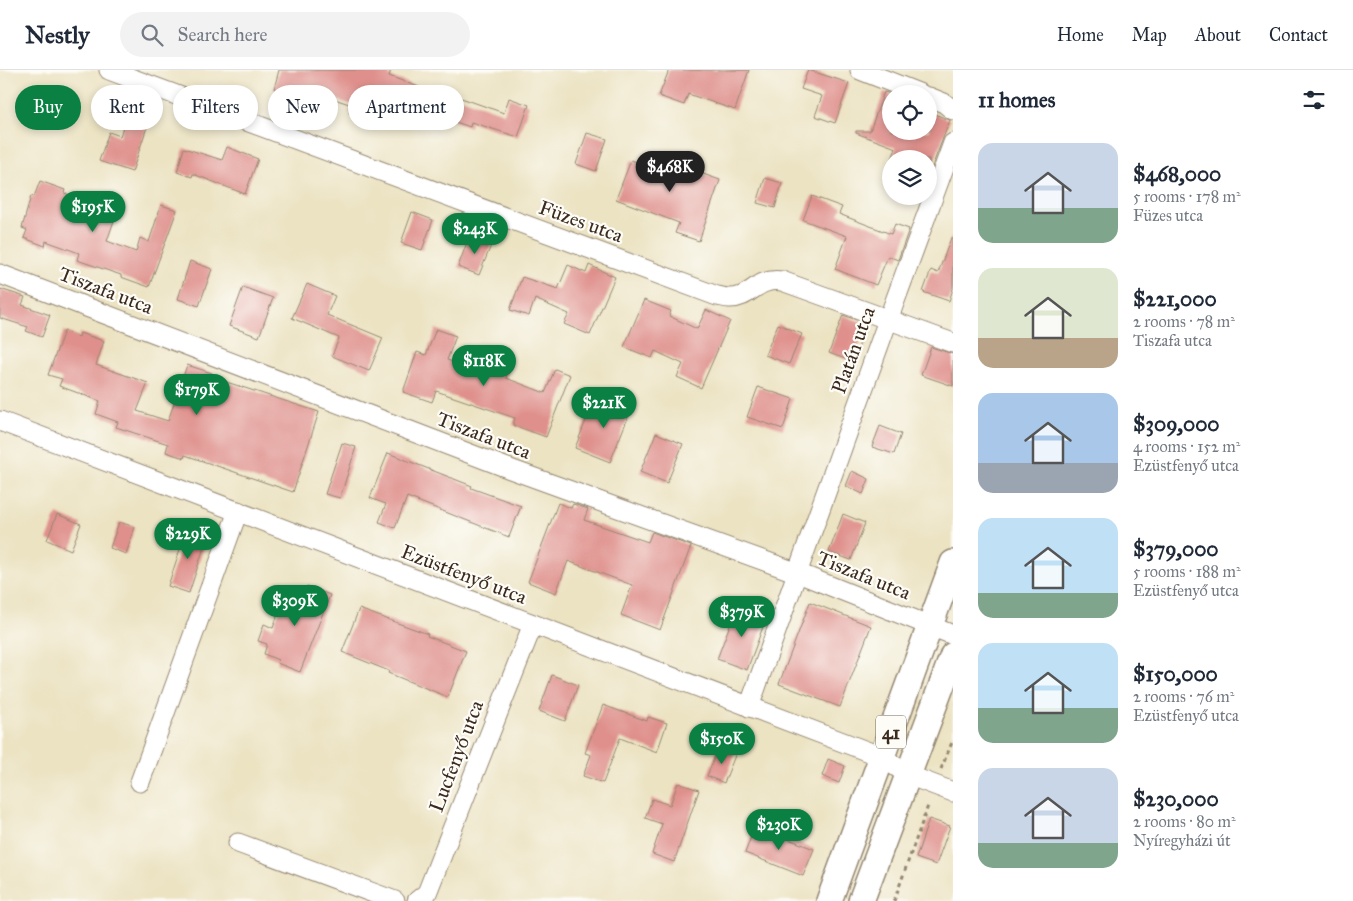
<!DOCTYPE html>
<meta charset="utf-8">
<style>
body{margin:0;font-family:"IM FELL Great Primer",serif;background:#f2f2f3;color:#1f2937;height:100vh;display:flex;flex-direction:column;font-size:19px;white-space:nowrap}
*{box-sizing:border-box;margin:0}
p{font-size:16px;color:#747a83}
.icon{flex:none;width:28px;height:28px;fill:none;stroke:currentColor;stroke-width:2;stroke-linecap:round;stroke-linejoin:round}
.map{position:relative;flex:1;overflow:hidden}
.side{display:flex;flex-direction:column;background:#fff;width:400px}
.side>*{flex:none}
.guide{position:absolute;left:15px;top:15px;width:475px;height:45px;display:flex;gap:10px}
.buttons{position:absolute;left:882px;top:15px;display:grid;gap:10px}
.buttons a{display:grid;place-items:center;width:55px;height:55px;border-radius:50%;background:#fff;box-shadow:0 2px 8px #0003;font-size:25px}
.price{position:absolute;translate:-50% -42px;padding:0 11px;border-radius:18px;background:#0b8043;color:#fff;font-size:16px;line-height:32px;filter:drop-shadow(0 1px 2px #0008)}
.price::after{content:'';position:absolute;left:50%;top:30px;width:15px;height:11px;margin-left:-8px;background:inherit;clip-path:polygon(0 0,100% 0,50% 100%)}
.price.selected{background:#222;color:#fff}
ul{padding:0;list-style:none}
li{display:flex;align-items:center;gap:15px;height:125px;padding:0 25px}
li span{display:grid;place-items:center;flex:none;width:140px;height:100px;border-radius:15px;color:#555}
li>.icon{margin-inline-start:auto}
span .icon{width:60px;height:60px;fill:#fffc;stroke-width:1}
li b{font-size:21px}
h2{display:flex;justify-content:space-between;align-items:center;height:60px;padding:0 25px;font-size:21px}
.tag{padding:0 18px;border-radius:22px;background:#fff;box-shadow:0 2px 8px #0003;font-size:18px;line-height:45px}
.tag.selected{background:#0b8043;color:#fff}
header{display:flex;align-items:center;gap:30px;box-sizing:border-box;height:70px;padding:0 25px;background:#fff;border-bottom:1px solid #e0e1e3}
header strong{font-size:24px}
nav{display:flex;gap:28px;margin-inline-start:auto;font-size:18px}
.search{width:350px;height:45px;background:#f2f2f3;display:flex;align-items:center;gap:12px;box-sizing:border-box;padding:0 18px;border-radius:28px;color:#747a83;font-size:19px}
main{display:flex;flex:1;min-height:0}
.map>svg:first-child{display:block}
.building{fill:#df908c}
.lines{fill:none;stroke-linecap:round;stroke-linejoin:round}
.minor-casing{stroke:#948670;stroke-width:21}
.major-casing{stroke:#948670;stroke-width:28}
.path{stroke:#948670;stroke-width:3;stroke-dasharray:4 4;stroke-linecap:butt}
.minor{stroke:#fff;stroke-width:19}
.major{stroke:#fff;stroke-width:25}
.labels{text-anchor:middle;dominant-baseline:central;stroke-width:4.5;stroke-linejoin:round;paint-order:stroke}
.shield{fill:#fdfcf7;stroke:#75695f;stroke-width:1}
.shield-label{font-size:19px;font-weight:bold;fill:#3b2a1e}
.street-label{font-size:20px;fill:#3b2a1e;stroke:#fdfcf7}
</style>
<header>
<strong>Nestly</strong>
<div class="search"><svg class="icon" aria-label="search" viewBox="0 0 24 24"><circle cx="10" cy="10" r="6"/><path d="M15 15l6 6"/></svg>Search here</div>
<nav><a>Home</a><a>Map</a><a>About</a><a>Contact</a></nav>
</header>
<main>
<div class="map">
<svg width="953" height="831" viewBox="0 0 953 831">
<rect width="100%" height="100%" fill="#fdfcf7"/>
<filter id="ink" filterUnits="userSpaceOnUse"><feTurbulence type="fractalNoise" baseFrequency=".02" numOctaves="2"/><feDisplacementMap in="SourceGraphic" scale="10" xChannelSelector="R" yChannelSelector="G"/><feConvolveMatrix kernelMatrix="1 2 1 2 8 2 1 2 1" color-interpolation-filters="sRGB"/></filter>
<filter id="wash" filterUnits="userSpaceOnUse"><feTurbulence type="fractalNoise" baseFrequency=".0096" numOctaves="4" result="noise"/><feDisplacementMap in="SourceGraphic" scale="20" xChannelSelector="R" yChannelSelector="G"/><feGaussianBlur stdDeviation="1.12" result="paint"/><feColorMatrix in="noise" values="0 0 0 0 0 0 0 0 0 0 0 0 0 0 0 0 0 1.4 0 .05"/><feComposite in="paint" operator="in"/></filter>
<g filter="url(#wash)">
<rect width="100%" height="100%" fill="#ece3c3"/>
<g id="blocks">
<g class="building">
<polygon points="279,0 391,0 389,6 443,26 444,22 504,43 509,28 529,35 518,67 471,52 470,57 424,41 420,51 379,35 373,51 349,43 352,35 320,24 317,32 274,19"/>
<polygon points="669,0 749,0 735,40 688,24 684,35 659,26"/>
<polygon points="808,0 849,13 835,53 815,46 822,26 801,19"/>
<polygon points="884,22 891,24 891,61 929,61 929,42 950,50 930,102 929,101 929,89 892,89 896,78 856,63 856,61 870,61"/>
<polygon points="129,40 150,48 132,102 99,91 109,62 120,66"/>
<polygon points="587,63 607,69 596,101 576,94"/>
<polygon points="227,77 258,89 245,124 193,104 192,107 177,102 184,78 222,90"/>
<polygon points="650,85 720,110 699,171 675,163 679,153 616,129 631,90 642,94 645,87 649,88"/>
<polygon points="765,108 782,113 775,138 757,133"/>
<polygon points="40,111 65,120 64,123 117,142 107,171 136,182 140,168 149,172 161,135 177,140 149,217 121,207 121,205 77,190 79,183 46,171 45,176 24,168 27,160 22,158 31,126 34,127"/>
<polygon points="812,126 842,137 839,144 891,164 895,154 909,159 898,190 888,186 876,215 835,199 847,166 803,150"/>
<polygon points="412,142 433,150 422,180 401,173"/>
<polygon points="470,164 492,173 479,205 458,197"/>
<polygon points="951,168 953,168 953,219 949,231 923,222 931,200 938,203"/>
<polygon points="190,191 212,199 199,236 178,229"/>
<polygon points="568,195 586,203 589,195 615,207 590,265 564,254 569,244 535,229 529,246 510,240 522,207 558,219"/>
<polygon points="307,214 335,226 327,245 383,268 369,301 332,286 339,268 292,248"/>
<polygon points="243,217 273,228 259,267 229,256"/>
<polygon points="0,219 25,227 22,235 50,245 42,267 26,261 28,257 0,248"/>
<polygon points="644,230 671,241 669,246 697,259 706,240 730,251 701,318 677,307 683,294 655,281 652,288 624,277"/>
<polygon points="843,245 867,254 853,292 829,283"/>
<polygon points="778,254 802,264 789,294 765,285"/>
<polygon points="436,259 456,266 447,290 482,302 486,292 508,300 506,308 545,323 555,299 570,305 546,367 513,355 515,348 436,321 432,332 403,322 417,282 426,285"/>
<polygon points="64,261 79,267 80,263 104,271 96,295 148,313 137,341 168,351 187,295 212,303 211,307 319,342 293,422 185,385 184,388 166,382 168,374 116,357 118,352 96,344 100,331 59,316 62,309 48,305"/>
<polygon points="931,277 953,284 953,316 921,305"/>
<polygon points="758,317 793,329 783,359 747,347"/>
<polygon points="610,326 633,335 610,392 575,378 593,333 605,338"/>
<polygon points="880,356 901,364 894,384 872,377"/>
<polygon points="656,363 683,374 667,413 640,402"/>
<polygon points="342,373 356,377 340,428 325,424"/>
<polygon points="388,383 472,416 471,418 521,436 509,467 407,427 395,458 379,452 386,434 370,428"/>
<polygon points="852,401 869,409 863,424 846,416"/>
<polygon points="558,433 571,438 573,434 588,439 584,450 648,472 652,462 691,476 660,560 621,545 632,515 568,491 556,523 528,512"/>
<polygon points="57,444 81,454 71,480 47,470"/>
<polygon points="843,444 865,453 851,490 829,482"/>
<polygon points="119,452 135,457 126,484 110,478"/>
<polygon points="187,458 208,465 189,523 168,516"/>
<polygon points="307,516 330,525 300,602 277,593 278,590 264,584 267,574 258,571 264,554 273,558 288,517 304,523"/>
<polygon points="810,532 871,556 840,637 779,614"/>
<polygon points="737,536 767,546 747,600 717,589"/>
<polygon points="359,539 428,564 427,566 466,581 448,627 388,603 389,601 342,582"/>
<polygon points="552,605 578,615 565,651 539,641"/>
<polygon points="603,635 647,651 648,647 667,653 657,682 620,668 603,713 583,706 591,685 585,683"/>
<polygon points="719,676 736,683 724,713 707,706"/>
<polygon points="828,689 845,696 839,713 822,706"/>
<polygon points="678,713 699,720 674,792 652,784 662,754 645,748 652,729 670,735"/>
<polygon points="929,749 950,756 936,795 916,788"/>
<polygon points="755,756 814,779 803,806 745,783"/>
</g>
</g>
</g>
<g filter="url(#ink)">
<use href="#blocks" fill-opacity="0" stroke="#948670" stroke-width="1"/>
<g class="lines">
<defs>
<g id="minor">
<path d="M109 0 717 226C720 226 725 228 729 228 751 229 756 207 782 211L953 273"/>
<polyline points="860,0 921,24"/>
<polyline points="929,27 944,33 953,40"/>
<polyline points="0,204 510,399 798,503 953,565"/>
<polyline points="0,351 882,687 908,705 953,722"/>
<polyline points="749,637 888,250 953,73"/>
<polyline points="140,712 238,441"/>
<polyline points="238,773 395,831"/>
<polyline points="417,831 427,823 533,554"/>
</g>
<g id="major">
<polyline points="829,831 953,493"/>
<polyline points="861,831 953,585"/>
</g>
</defs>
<use href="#minor" class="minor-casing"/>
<use href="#major" class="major-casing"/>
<g class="path">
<polyline points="941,699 953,670"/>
<polyline points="894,831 929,733"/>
</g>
<use href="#minor" class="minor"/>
<use href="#major" class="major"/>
</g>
</g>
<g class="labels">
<rect class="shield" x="876" y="645.5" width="30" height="33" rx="4"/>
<g class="shield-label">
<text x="891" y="662">41</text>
</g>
<g class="street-label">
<text transform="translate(581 151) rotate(20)">Füzes utca</text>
<text transform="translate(106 220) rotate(21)">Tiszafa utca</text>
<text transform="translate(853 280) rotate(-70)">Platán utca</text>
<text transform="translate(484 365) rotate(21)">Tiszafa utca</text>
<text transform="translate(464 504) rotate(21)">Ezüstfenyő utca</text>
<text transform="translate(864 505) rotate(22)">Tiszafa utca</text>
<text transform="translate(456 686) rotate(-69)">Lucfenyő utca</text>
</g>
</g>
</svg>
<div class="buttons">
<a><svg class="icon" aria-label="locate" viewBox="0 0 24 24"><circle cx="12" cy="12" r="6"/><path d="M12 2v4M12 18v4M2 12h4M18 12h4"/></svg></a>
<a><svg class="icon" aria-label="layers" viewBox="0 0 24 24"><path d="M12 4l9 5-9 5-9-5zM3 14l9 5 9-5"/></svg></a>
</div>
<b class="price selected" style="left:670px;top:123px">$468K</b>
<b class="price" style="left:93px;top:163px">$195K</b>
<b class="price" style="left:475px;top:185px">$243K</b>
<b class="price" style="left:484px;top:317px">$118K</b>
<b class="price" style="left:197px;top:346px">$179K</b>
<b class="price" style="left:604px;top:359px">$221K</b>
<b class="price" style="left:188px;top:490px">$229K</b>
<b class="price" style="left:295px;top:557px">$309K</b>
<b class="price" style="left:742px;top:568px">$379K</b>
<b class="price" style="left:722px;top:695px">$150K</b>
<b class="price" style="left:779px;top:781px">$230K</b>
<div class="guide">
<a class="tag selected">Buy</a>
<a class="tag">Rent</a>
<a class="tag">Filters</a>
<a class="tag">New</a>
<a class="tag">Apartment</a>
</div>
</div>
<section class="side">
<h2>11 homes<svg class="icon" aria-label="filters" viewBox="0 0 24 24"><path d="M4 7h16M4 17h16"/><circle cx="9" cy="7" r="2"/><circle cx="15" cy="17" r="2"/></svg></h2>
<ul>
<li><span style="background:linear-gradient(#c9d6e8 65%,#7fa58c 0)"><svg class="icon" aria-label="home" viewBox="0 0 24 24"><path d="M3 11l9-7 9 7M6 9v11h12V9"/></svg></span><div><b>$468,000</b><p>5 rooms · 178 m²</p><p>Füzes utca</p></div></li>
<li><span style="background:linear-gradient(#dfe7d0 70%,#b9a48a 0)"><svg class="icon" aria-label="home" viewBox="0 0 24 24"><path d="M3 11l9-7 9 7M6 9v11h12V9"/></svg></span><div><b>$221,000</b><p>2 rooms · 78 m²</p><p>Tiszafa utca</p></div></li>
<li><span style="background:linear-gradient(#a9c7e8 70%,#9aa5b1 0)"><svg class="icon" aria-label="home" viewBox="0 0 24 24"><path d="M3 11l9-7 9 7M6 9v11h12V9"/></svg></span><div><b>$309,000</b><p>4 rooms · 152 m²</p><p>Ezüstfenyő utca</p></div></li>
<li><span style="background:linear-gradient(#bfe0f5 75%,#7fa58c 0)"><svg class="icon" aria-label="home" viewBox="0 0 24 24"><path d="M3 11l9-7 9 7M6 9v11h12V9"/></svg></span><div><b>$379,000</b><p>5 rooms · 188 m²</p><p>Ezüstfenyő utca</p></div></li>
<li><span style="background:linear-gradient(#bfe0f5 65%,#7fa58c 0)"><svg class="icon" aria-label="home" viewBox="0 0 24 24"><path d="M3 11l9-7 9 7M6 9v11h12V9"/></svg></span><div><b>$150,000</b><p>2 rooms · 76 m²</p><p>Ezüstfenyő utca</p></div></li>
<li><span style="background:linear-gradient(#c9d6e8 75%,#7fa58c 0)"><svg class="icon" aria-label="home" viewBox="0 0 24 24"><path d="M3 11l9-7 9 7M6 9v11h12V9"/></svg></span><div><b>$230,000</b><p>2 rooms · 80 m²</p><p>Nyíregyházi út</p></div></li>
</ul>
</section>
</main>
